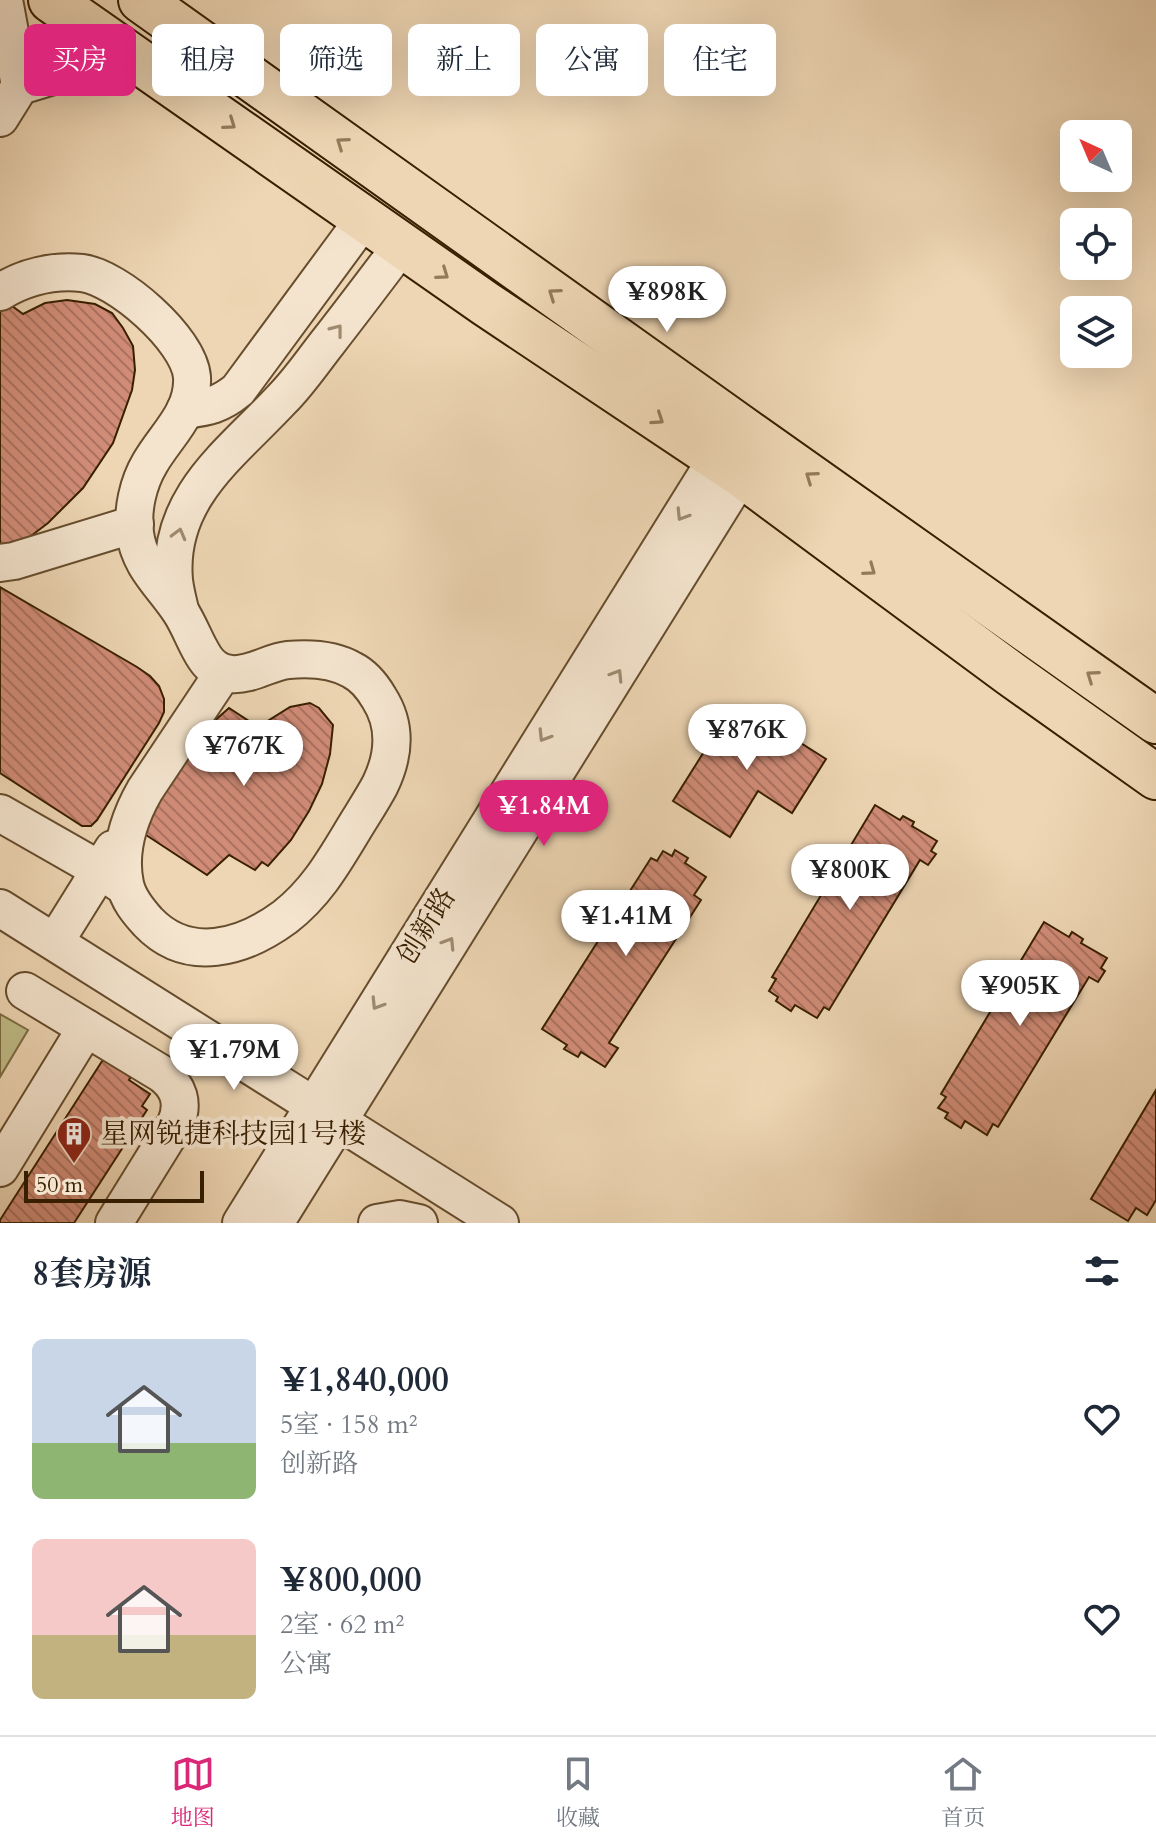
<!DOCTYPE html>
<html lang="zh">
<meta charset="utf-8">
<style>
body{margin:0;font-family:Cardo,"Noto Serif SC",serif;background:#f6f6f7;color:#1f2937;height:100vh;display:flex;flex-direction:column;font-size:30px;white-space:nowrap}
*{box-sizing:border-box;margin:0}
p{font-size:26px;color:#747a83}
.icon{flex:none;width:44px;height:44px;fill:none;stroke:currentColor;stroke-width:2;stroke-linecap:round;stroke-linejoin:round}
.map{position:relative;height:1223px;overflow:hidden}
.sheet{display:flex;flex-direction:column;background:#fff;flex:1}
.sheet>*{flex:none}
.banner{position:absolute;left:24px;top:24px;width:1108px;height:72px;display:flex;gap:16px}
.needle{width:52px;rotate:316deg}
.buttons{position:absolute;left:1060px;top:120px;display:grid;gap:16px}
.buttons a{display:grid;place-items:center;width:72px;height:72px;border-radius:12px;background:#fff;box-shadow:0 8px 32px #0002;font-size:40px}
.scale{position:absolute;left:24px;bottom:20px;width:180px;box-sizing:border-box;padding-left:8px;border:4px solid #381f00;border-top:0;font-size:22px;line-height:28px;white-space:nowrap;color:#381f00;-webkit-text-stroke:6px #f4e4ce;paint-order:stroke}
.price{position:absolute;translate:-50% -68px;padding:0 18px;border-radius:28px;background:#fff;color:#222;font-size:26px;line-height:52px;filter:drop-shadow(0 2px 4px #0008)}
.price::after{content:'';position:absolute;left:50%;top:48px;width:24px;height:18px;margin-left:-12px;background:inherit;clip-path:polygon(0 0,100% 0,50% 100%)}
.price.current{background:#db2777;color:#fff}
ul{padding:0;list-style:none}
li{display:flex;align-items:center;gap:24px;height:200px;padding:0 32px}
li span{display:grid;place-items:center;flex:none;width:224px;height:160px;border-radius:12px;color:#555}
li>.icon{margin-inline-start:auto}
span .icon{width:96px;height:96px;fill:#fffc;stroke-width:1}
li b{font-size:34px}
h2{display:flex;justify-content:space-between;align-items:center;height:96px;padding:0 32px;font-size:34px}
.pill{padding:0 28px;border-radius:12px;background:#fff;box-shadow:0 8px 32px #0002;font-size:28px;line-height:72px}
.pill.current{background:#db2777;color:#fff}
.menu{display:flex;justify-content:space-around;align-items:center;height:112px;border-top:2px solid #e0e1e3;background:#fff;font-size:22px;color:#747a83}
.menu a{display:grid;justify-items:center;gap:4px}
.menu .current{color:#db2777}
.map>svg:first-child{display:block}
.garden{fill:#c0bc88;stroke:#7c6e44;stroke-width:2}
.building{fill:url(#building-back-hatch);stroke:#381f00;stroke-width:2}
.lines{fill:none;stroke-linecap:round;stroke-linejoin:round}
.minor-casing{stroke:#664d2d;stroke-width:40}
.major-casing{stroke:#381f00;stroke-width:48}
.minor{stroke:#f4e4ce;stroke-width:36}
.major{stroke:#eed6b4;stroke-width:44}
.oneway{stroke:#937a5a}
.oneway2{stroke:#9f8b71}
.labels{text-anchor:middle;dominant-baseline:central;stroke-width:8;stroke-linejoin:round;paint-order:stroke}
.street-label{font-size:28px;fill:#381f00;stroke:#f4e4ce}
.poi-label{font-size:28px;fill:#381f00;stroke:#f4e4ce;text-anchor:start}
</style>
<div class="map">
<svg width="1156" height="1223" viewBox="0 0 1156 1223">
<defs>
<pattern id="building-back-hatch" width="6" height="6" patternUnits="userSpaceOnUse" patternTransform="scale(2)"><rect width="6" height="6" fill="#d18c78"/><path d="M-1 5l2 2M0 0l6 6M5-1l2 2" fill="none" stroke="#ab7260"/></pattern>
</defs>
<rect width="100%" height="100%" fill="#eed6b4"/>
<filter id="stains"><feTurbulence type="fractalNoise" baseFrequency=".0025" numOctaves="4"/><feColorMatrix values="0 0 0 0 .2 0 0 0 0 .09 0 0 0 0 .02 0 0 0 .5 -.17"/></filter>
<radialGradient id="worn" r=".72"><stop offset=".6" stop-color="#630" stop-opacity="0"/><stop offset="1" stop-color="#630" stop-opacity=".3"/></radialGradient>
<polygon class="garden" points="0,1014 28,1030 0,1077"/>
<g class="building">
<polygon points="67,300 95,304 112,313 123,328 133,346 135,370 132,390 113,443 83,488 48,523 27,539 0,552 0,310 8,303 23,314 45,303"/>
<polygon points="0,587 137,667 150,676 159,686 164,699 164,712 159,723 97,820 91,826 82,826 0,773"/>
<polygon points="310,703 319,708 333,725 330,754 322,784 309,811 291,840 268,866 262,862 255,870 229,855 207,875 143,833 182,755 194,739 229,708 258,727 290,707"/>
<polygon points="755,714 826,759 792,813 758,791 730,837 673,801 724,720"/>
<polygon points="875,805 900,820 903,816 914,822 912,826 937,841 931,851 936,854 928,865 920,860 829,1010 824,1007 817,1018 795,1005 791,1011 776,1001 778,997 769,991 776,979 772,977"/>
<polygon points="675,850 688,858 685,863 706,877 694,895 701,900 609,1043 618,1048 605,1067 581,1052 578,1057 564,1049 567,1045 542,1029 651,858 657,861 663,851 672,856"/>
<polygon points="1044,922 1069,937 1072,932 1083,939 1081,943 1107,958 1101,968 1105,971 1098,982 1089,977 998,1127 993,1124 987,1135 965,1121 961,1128 945,1118 948,1113 938,1108 946,1097 941,1094"/>
<polygon points="104,1058 132,1075 129,1080 150,1094 142,1106 147,1110 74,1223 0,1223 0,1220"/>
<polygon points="1156,1090 1156,1200 1147,1215 1136,1208 1128,1221 1091,1199"/>
</g>
<g class="lines">
<defs>
<g id="minor">
<polyline points="4,0 20,86"/>
<polyline points="0,118 20,86 128,53"/>
<path d="M0 292C25 277 52 270 82 273 117 277 189 339 192 377 194 413 166 435 150 463 138 483 132 510 135 533 139 566 163 585 180 611 190 626 195 643 205 658 211 667 220 673 231 674 251 676 269 662 288 660 310 658 333 659 352 670 364 676 372 686 379 698 397 726 394 756 380 785 372 800 362 815 353 830 333 863 316 893 285 917 243 948 188 964 148 922 138 911 128 899 125 884 118 850 129 818 145 790L223 673"/>
<path d="M185 410C208 407 220 405 238 390L364 219"/>
<polyline points="0,563 14,561 135,524"/>
<path d="M180 610C178 601 175 590 174 580 167 497 232 453 282 399 299 382 313 361 328 342 353 310 377 278 402 245"/>
<polyline points="0,813 100,870 125,887"/>
<polyline points="0,908 500,1223"/>
<polyline points="55,942 113,849"/>
<path d="M25 991 162 1074C179 1087 184 1103 176 1123L114 1223"/>
<polyline points="0,1168 86,1028"/>
<polyline points="241,1223 730,437"/>
<polyline points="275,1223 754,454"/>
<polyline points="377,1223 400,1219 419,1223"/>
</g>
<g id="major">
<polyline points="51,0 486,304 742,475 1011,674 1156,777"/>
<polyline points="141,0 737,425 1156,721"/>
</g>
</defs>
<use href="#minor" class="minor-casing"/>
<use href="#major" class="major-casing"/>
<use href="#minor" class="minor"/>
<use href="#major" class="major"/>
</g>
<defs><path id="oneway-chevron" d="M-2-3.5L2.5 0L-2 3.5" fill="none" stroke-width="1.6" stroke-linecap="round" stroke-linejoin="round" transform="scale(2)"/></defs>
<g class="oneway">
<use href="#oneway-chevron" transform="translate(230 124) rotate(35)"/>
<use href="#oneway-chevron" transform="translate(342 143) rotate(-145)"/>
<use href="#oneway-chevron" transform="translate(443 274) rotate(35)"/>
<use href="#oneway-chevron" transform="translate(554 294) rotate(-145)"/>
<use href="#oneway-chevron" transform="translate(658 419) rotate(34)"/>
<use href="#oneway-chevron" transform="translate(811 477) rotate(-145)"/>
<use href="#oneway-chevron" transform="translate(870 570) rotate(36)"/>
<use href="#oneway-chevron" transform="translate(1092 676) rotate(-145)"/>
</g>
<g class="oneway2">
<use href="#oneway-chevron" transform="translate(337 330) rotate(-52)"/>
<use href="#oneway-chevron" transform="translate(682 515) rotate(122)"/>
<use href="#oneway-chevron" transform="translate(179 534) rotate(-75)"/>
<use href="#oneway-chevron" transform="translate(617 675) rotate(-58)"/>
<use href="#oneway-chevron" transform="translate(544 736) rotate(122)"/>
<use href="#oneway-chevron" transform="translate(449 943) rotate(-58)"/>
<use href="#oneway-chevron" transform="translate(377 1004) rotate(122)"/>
</g>
<defs>
<symbol id="building-pin" viewBox="-11 -11 22 30"><path d="M0 17L-7.5 6A9.5 9.5 0 1 1 7.5 6Z" fill="#8f2418" stroke="#f4e4ce"/><path d="M-4-6H4V6H1V3H-1V6H-4ZM-2.5-4.3h1.7v1.8h-1.7ZM.8-4.3h1.7v1.8H.8ZM-2.5-1h1.7V.8h-1.7ZM.8-1h1.7V.8H.8Z" fill="#fff"/></symbol>
</defs>
<g fill-rule="evenodd">
<use href="#building-pin" x="54" y="1114" width="40" height="54"/>
</g>
<g class="labels">
<g class="street-label">
<text transform="translate(426 926) rotate(-58)">创新路</text>
</g>
<g class="poi-label">
<text x="100" y="1134">星网锐捷科技园1号楼</text>
</g>
</g>
<rect width="100%" height="100%" filter="url(#stains)"/>
<rect width="100%" height="100%" fill="url(#worn)"/>
</svg>
<div class="buttons">
<a><svg class="needle" viewBox="-14 -14 28 28"><path d="M0-13l5 13h-10z" fill="#e53935"/><path d="M0 13l5-13h-10z" fill="#747a83"/></svg></a>
<a><svg class="icon" aria-label="locate" viewBox="0 0 24 24"><circle cx="12" cy="12" r="6"/><path d="M12 2v4M12 18v4M2 12h4M18 12h4"/></svg></a>
<a><svg class="icon" aria-label="layers" viewBox="0 0 24 24"><path d="M12 4l9 5-9 5-9-5zM3 14l9 5 9-5"/></svg></a>
</div>
<div class="scale">50 m</div>
<b class="price" style="left:667px;top:334px">¥898K</b>
<b class="price" style="left:747px;top:772px">¥876K</b>
<b class="price" style="left:244px;top:788px">¥767K</b>
<b class="price current" style="left:544px;top:848px">¥1.84M</b>
<b class="price" style="left:850px;top:912px">¥800K</b>
<b class="price" style="left:626px;top:958px">¥1.41M</b>
<b class="price" style="left:1020px;top:1028px">¥905K</b>
<b class="price" style="left:234px;top:1092px">¥1.79M</b>
<div class="banner">
<a class="pill current">买房</a>
<a class="pill">租房</a>
<a class="pill">筛选</a>
<a class="pill">新上</a>
<a class="pill">公寓</a>
<a class="pill">住宅</a>
</div>
</div>
<section class="sheet">
<h2>8套房源<svg class="icon" aria-label="filters" viewBox="0 0 24 24"><path d="M4 7h16M4 17h16"/><circle cx="9" cy="7" r="2"/><circle cx="15" cy="17" r="2"/></svg></h2>
<ul>
<li><span style="background:linear-gradient(#c9d6e8 65%,#8fb573 0)"><svg class="icon" aria-label="home" viewBox="0 0 24 24"><path d="M3 11l9-7 9 7M6 9v11h12V9"/></svg></span><div><b>¥1,840,000</b><p>5室 · 158 m²</p><p>创新路</p></div><svg class="icon" aria-label="heart" viewBox="0 0 24 24"><path d="M12 20l-8-8c-3-5 5-10 8-4 3-6 11-1 8 4z"/></svg></li>
<li><span style="background:linear-gradient(#f6c9c9 60%,#c2b280 0)"><svg class="icon" aria-label="home" viewBox="0 0 24 24"><path d="M3 11l9-7 9 7M6 9v11h12V9"/></svg></span><div><b>¥800,000</b><p>2室 · 62 m²</p><p>公寓</p></div><svg class="icon" aria-label="heart" viewBox="0 0 24 24"><path d="M12 20l-8-8c-3-5 5-10 8-4 3-6 11-1 8 4z"/></svg></li>
</ul>
</section>
<nav class="menu">
<a class="current"><svg class="icon" aria-label="map" viewBox="0 0 24 24"><path d="M3 6l6-2 6 2 6-2v14l-6 2-6-2-6 2zM9 4v14M15 6v14"/></svg>地图</a>
<a><svg class="icon" aria-label="saved" viewBox="0 0 24 24"><path d="M7 4h10v16l-5-4-5 4z"/></svg>收藏</a>
<a><svg class="icon" aria-label="home" viewBox="0 0 24 24"><path d="M3 11l9-7 9 7M6 9v11h12V9"/></svg>首页</a>
</nav>
